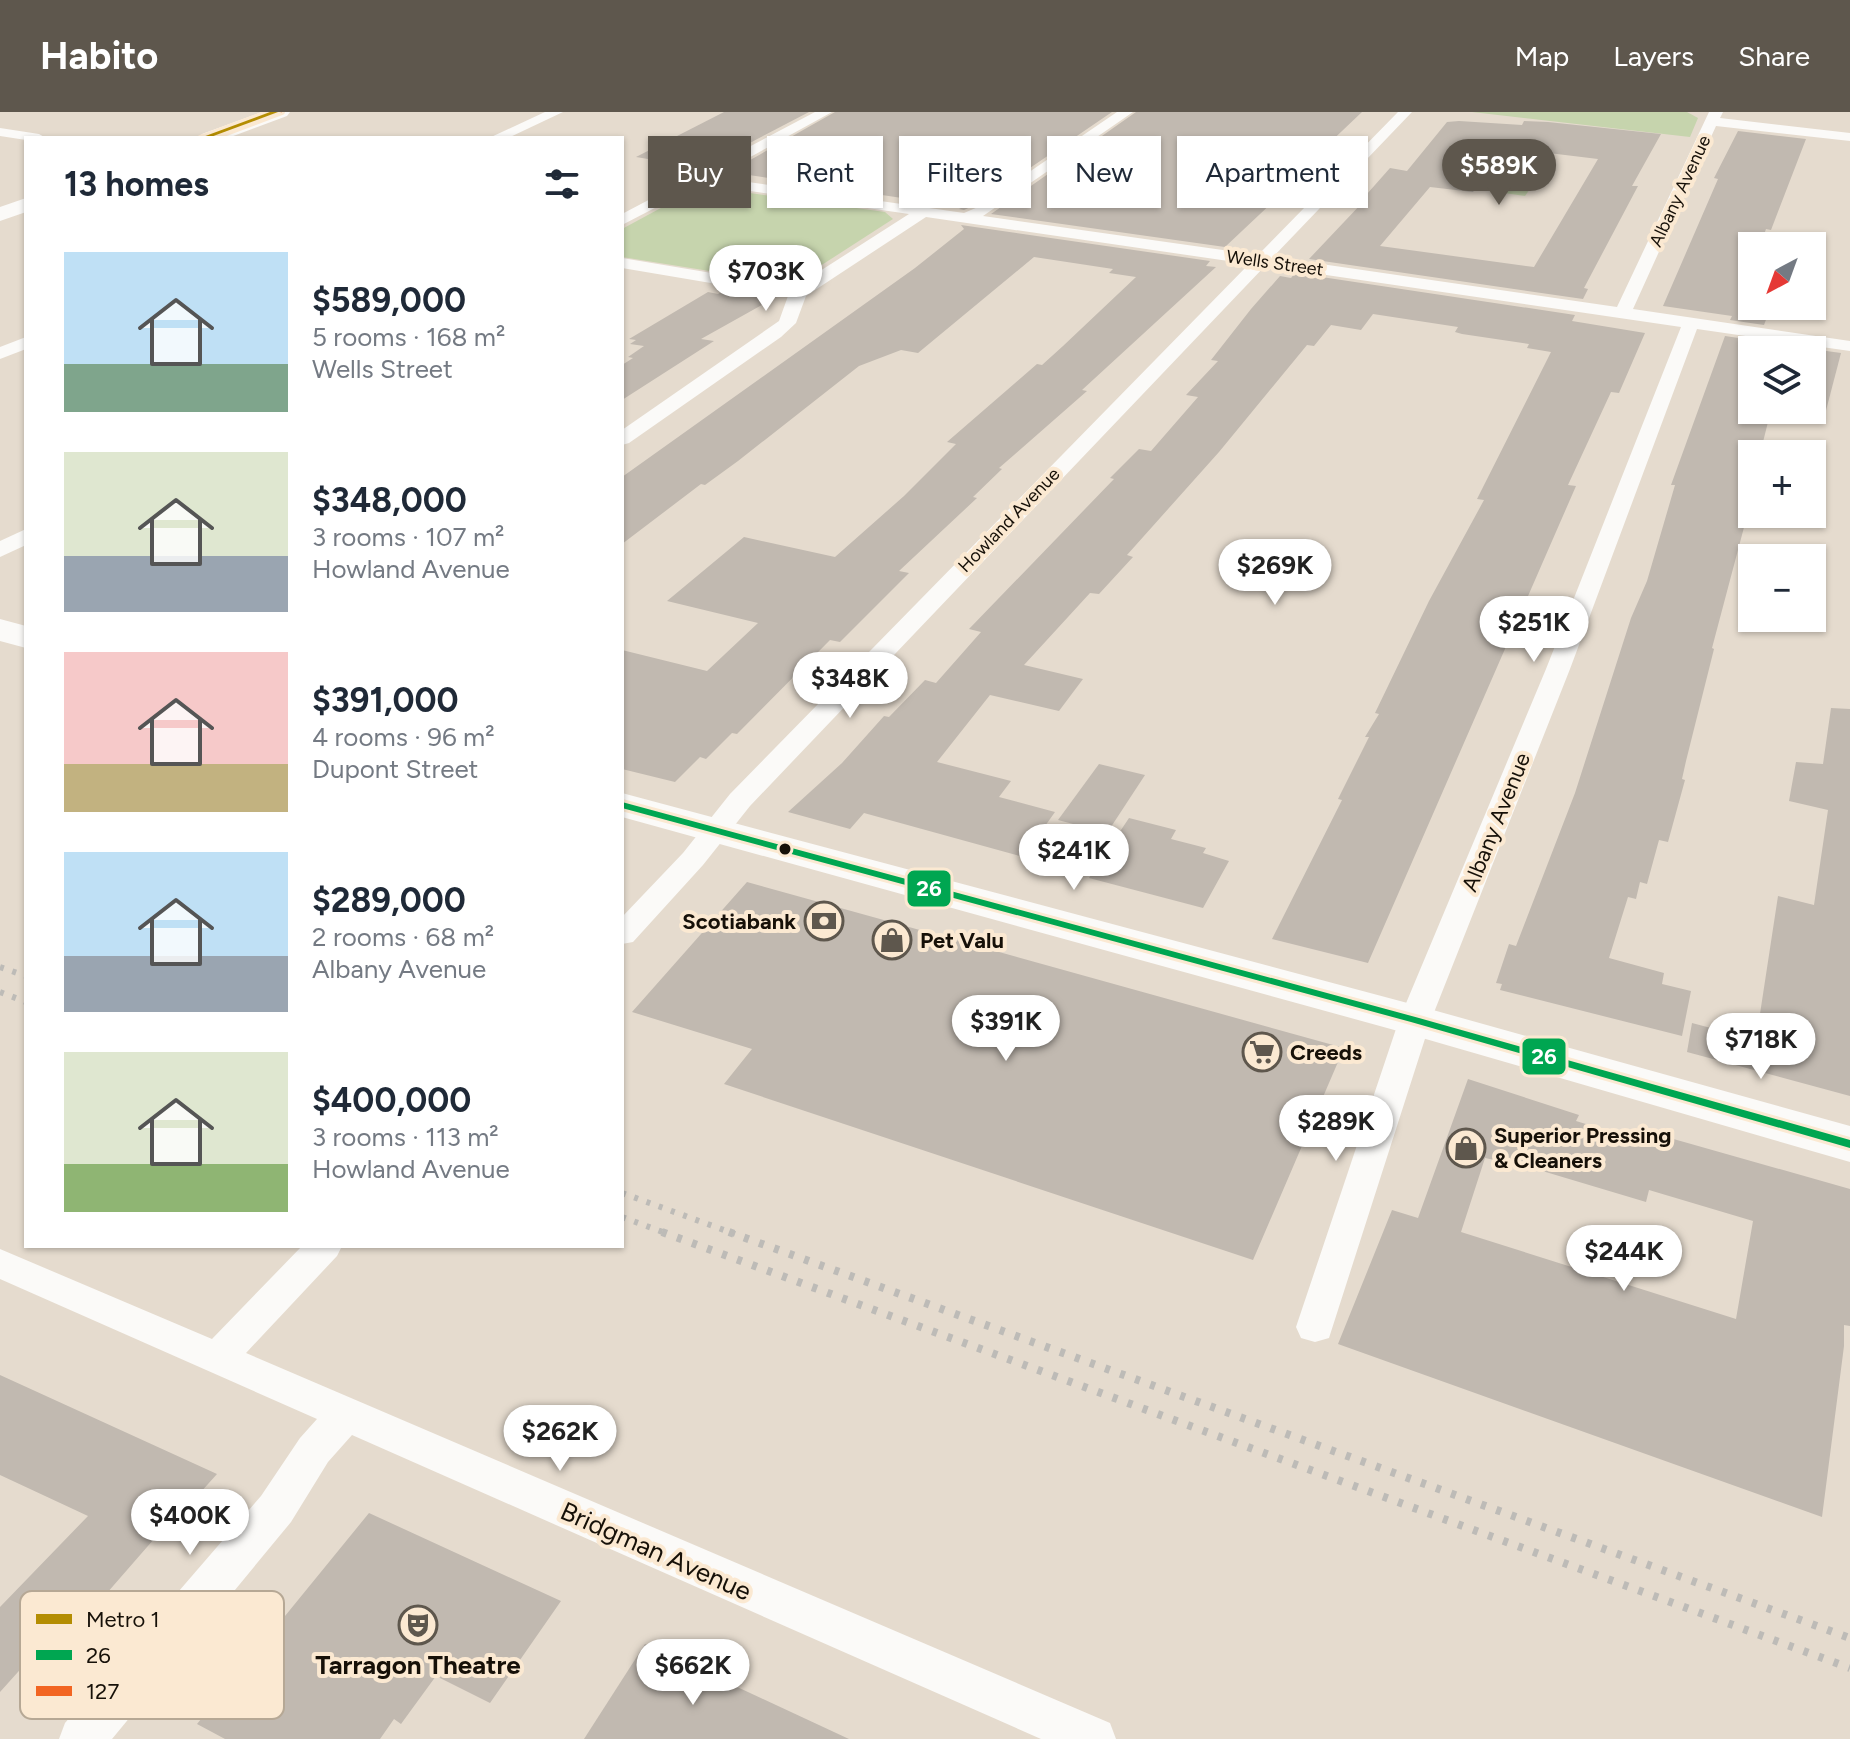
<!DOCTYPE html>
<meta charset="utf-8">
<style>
body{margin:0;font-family:Figtree,sans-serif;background:#f2f2f3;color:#1f2937;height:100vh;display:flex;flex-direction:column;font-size:30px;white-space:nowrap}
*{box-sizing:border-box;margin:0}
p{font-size:26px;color:#747a83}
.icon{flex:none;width:44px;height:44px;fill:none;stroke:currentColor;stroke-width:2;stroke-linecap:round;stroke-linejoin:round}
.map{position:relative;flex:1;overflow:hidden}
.sheet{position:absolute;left:24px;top:24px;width:600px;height:1112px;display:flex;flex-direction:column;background:#fff;border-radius:0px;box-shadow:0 2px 6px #0004}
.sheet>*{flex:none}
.top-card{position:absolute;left:648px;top:24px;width:760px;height:72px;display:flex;gap:16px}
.needle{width:52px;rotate:221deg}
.buttons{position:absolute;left:1738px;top:120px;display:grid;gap:16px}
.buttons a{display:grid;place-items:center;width:88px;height:88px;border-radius:0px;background:#fff;box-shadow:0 2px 6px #0004;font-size:40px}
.price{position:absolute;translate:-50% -68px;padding:0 18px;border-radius:28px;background:#fff;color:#222;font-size:26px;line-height:52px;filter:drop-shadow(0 2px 4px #0008)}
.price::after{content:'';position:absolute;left:50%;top:48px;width:24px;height:18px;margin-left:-12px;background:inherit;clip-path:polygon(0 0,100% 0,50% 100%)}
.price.selected{background:#5e574d;color:#fff}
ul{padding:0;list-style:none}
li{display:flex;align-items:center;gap:24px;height:200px;padding:0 40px}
li span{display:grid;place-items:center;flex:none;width:224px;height:160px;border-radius:0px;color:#555}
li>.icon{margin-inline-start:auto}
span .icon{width:96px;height:96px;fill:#fffc;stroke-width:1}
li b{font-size:34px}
h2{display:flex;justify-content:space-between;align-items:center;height:96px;padding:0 40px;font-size:34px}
.pill{padding:0 28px;border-radius:0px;background:#fff;box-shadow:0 2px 6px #0004;font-size:28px;line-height:72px}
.pill.selected{background:#5e574d;color:#fff}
header{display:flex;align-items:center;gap:48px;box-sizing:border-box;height:112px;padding:0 40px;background:#5e574d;color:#fff}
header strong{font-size:38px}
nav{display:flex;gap:44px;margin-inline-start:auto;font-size:28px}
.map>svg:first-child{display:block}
.green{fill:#c6d4ad}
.building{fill:#c1b9b0;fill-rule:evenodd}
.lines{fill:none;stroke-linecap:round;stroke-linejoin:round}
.street{fill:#fbfaf8;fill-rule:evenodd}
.secondary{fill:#fbfaf8;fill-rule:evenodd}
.primary{fill:#fbfaf8;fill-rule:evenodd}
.rail-far1{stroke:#bdbbb7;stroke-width:6;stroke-dasharray:4 9;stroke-linecap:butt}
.rail{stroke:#bdbbb7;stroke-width:8;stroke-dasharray:5 11;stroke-linecap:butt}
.bus-1-casing{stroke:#fbe9d2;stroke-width:6}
.bus-2-casing{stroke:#fbe9d2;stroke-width:6}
.bus-1{fill:#00a651;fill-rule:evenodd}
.bus-2{fill:#f26522;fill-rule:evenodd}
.metro-1-casing{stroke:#fbe9d2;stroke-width:6}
.metro-1{fill:#b48d02;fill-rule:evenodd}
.bus-dot{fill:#161008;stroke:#fbe9d2;stroke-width:3}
.labels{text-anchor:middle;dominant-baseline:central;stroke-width:8;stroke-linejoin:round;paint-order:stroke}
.far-street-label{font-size:18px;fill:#161008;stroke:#fbe9d2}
.street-label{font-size:22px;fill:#161008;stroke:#fbe9d2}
.poi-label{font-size:22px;font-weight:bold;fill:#161008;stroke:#fbe9d2;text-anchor:start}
.near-street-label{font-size:26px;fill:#161008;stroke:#fbe9d2}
.near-poi-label{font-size:26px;font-weight:bold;fill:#161008;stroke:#fbe9d2}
.key{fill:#fbe9d2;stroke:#b6a895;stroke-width:2}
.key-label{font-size:22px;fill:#161008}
.line-badge{stroke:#fbe9d2;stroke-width:3}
.badge-label{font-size:22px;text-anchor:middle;font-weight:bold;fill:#fff}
</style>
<header>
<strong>Habito</strong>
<nav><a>Map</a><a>Layers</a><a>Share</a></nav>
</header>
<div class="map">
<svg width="1850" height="1627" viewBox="0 0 1850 1627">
<rect width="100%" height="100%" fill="#e5dbce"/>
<g class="green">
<polygon points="1472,0 1687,0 1698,6 1690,25"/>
<polygon points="1509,45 1549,50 1525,84 1483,78"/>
<polygon points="708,75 885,100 893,107 800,167 747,165 622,145 622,117 696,77"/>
</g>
<g class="building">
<polygon points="724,0 809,0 702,56 636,45"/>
<polygon points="835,0 1112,0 977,92 964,98 959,97 963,95 946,90 942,92 729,60"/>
<polygon points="1136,0 1362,0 1322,38 1328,38 1322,44 1326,44 1322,47 1325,48 1296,73 1291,73 1225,135 991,102"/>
<path d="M1459 9 1522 13 1524 9 1548 10 1661 22 1632 74H1638L1584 176 1588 177 1583 187 1309 147 1362 91H1359L1390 56 1407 59 1447 10ZM1508 36 1598 47 1534 155 1380 134 1430 75 1473 80Z"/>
<polygon points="1738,19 1806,27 1771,118 1766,117 1760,134 1752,134 1752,202 1767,205 1764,213 1730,208 1732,204 1663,194 1718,67 1714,66"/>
<polygon points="961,113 1210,149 1206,154 1216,155 1082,278 1087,279 999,356 1002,357 973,385 977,386 899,459 909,461 840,530 830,528 737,622 732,621 706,647 700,645 675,670 622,657 622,538 707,559 758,511 667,489 744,425 835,445 904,384 956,332 947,330 1037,252 1042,253 1063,234 1136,165 1109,161 1113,157 1034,145 918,241 901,238 859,254 738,349 705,373 701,372 622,432 622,365 915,156 964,117"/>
<polygon points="768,151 814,159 794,172 747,164"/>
<polygon points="1295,161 1575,203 1572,209 1645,221 1619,281 1611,280 1568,373 1576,374 1368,851 1272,827 1342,688 1338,687 1369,625 1365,625 1379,602 1375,601 1429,489 1484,388 1477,387 1551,240 1527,236 1529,232 1462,222 1455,220 1458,215 1373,202 1361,218 1331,213 1314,234 1307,233 1219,340 1127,443 1133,445 1099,482 1090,481 1024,553 1083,567 1059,599 990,583 937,650 1011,669 999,685 1055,700 1023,745 864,701 850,717 788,700 842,651 884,604 889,605 925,568 936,571 981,520 969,517 1114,367 1110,366 1139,337 1151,339 1198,285 1186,283 1218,249 1211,248 1251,197 1280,164 1291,166"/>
<polygon points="727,177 776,185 701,227 714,229 622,288 622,253 633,246 628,245 644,234 630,232 636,228 629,227 708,180 718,182"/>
<polygon points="1725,224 1759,229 1755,238 1752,238 1744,269 1752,270 1752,298 1771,298 1760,342 1752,342 1752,373 1744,404 1747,404 1712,536 1714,537 1686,649 1682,667 1685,668 1668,730 1659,728 1647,772 1640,770 1636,787 1628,785 1609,846 1664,861 1662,872 1691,879 1682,924 1500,878 1502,872 1496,871 1509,832 1516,834 1575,681 1631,506 1647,469 1675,373 1671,373"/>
<polygon points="1812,237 1841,241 1823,310 1812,309"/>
<polygon points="1831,596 1850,597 1850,984 1687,940 1692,911 1756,928 1778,784 1814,793 1828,698 1789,689 1796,650 1823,652"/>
<polygon points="1099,652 1145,663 1107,721 1058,708"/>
<polygon points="1129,706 1176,718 1171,727 1206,736 1203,741 1229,749 1203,796 1089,766"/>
<polygon points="747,770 1344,936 1253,1148 724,972 752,937 632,900"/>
<path d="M1468 967 1579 1003 1576 1009 1668 1037 1670 1026 1850 1077V1214L1844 1213V1234L1822 1405 1338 1232 1392 1098 1418 1106ZM1485 1046 1529 1055 1646 1090 1649 1078 1753 1109 1736 1207 1461 1120Z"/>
<polygon points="0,1263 217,1362 164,1421 161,1419 66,1528 53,1521 0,1580 0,1495 88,1404 0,1363"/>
<polygon points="369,1401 561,1489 490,1591 436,1564 401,1612 394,1607 380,1627 225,1627 197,1612"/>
<polygon points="645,1532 849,1627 584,1627"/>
</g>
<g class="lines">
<g class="street">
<polygon points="545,0 563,0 508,26 489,26"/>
<polygon points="815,0 832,0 714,65 964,101 978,95 1117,0 1133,0 983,104 1258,143 1398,0 1412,0 1273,145 1617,195 1709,0 1723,0 1720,6 1850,21 1850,29 1716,14 1633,197 1850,229 1850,239 1697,217 1570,557 1431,908 1329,1226 1315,1230 1301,1226 1296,1215 1399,908 1546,557 1681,215 1265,154 750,694 703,753 633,830 622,832 622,805 683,741 730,682 1249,152 926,105 806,184 796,211 781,225 629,331 622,333 622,318 779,209 788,184 622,156 622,146 795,175 909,102 701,72 622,113 622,102"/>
<polygon points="0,16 39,22 46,26 26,28 0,24"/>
<polygon points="26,225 26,237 0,247 0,235"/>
<polygon points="26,417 26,433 0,445 0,429"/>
<polygon points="302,1134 342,1134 337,1144 246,1241 1110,1611 1116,1627 1041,1627 352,1323 328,1350 291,1410 112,1627 59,1627 65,1611 261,1384 300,1326 317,1307 0,1167 0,1137 212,1227"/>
</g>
<g class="secondary">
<polygon points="0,507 26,514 26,536 0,529"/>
<polygon points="622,681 1415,893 1850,1014 1850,1050 1398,919 622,705"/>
</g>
<g class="primary">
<polygon points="262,0 290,0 287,4 228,26 199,26 202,22"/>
<polygon points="26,86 26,100 0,109 0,95"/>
</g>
<g class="rail-far1">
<polyline points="0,855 26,864"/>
<polyline points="0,880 26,890"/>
<polyline points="622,1081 735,1122"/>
<polyline points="622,1105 668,1122"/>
</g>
<g class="rail">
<polyline points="662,1120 1850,1556"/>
<polyline points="729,1120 1850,1526"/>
</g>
<defs>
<polygon id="bus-1" points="622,690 1419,906 1850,1028 1850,1036 1411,910 622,696"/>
<polygon id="bus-2" points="276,0 282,0 213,26 207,26"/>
</defs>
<use href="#bus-1" class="bus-1-casing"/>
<use href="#bus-2" class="bus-2-casing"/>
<use href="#bus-1" class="bus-1"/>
<use href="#bus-2" class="bus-2"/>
<defs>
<polygon id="metro-1" points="270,0 278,0 208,26 200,26"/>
</defs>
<use href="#metro-1" class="metro-1-casing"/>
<use href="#metro-1" class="metro-1"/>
</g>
<defs>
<symbol id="bank-ring" viewBox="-11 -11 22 22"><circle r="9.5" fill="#fbe9d2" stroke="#5e574d" stroke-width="1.5"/><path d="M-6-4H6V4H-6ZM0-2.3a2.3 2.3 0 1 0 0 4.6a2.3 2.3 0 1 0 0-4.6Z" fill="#5e574d"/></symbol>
<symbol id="shop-ring" viewBox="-11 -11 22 22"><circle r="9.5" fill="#fbe9d2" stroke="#5e574d" stroke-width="1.5"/><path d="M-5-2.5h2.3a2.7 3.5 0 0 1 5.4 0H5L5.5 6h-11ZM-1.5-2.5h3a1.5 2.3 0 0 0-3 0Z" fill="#5e574d"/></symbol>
<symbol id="supermarket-ring" viewBox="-11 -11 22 22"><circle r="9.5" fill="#fbe9d2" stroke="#5e574d" stroke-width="1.5"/><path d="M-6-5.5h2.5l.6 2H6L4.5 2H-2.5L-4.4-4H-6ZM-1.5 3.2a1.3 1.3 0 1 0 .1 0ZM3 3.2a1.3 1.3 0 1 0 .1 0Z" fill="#5e574d"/></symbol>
<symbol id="theatre-ring" viewBox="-11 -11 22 22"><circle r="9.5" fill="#fbe9d2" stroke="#5e574d" stroke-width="1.5"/><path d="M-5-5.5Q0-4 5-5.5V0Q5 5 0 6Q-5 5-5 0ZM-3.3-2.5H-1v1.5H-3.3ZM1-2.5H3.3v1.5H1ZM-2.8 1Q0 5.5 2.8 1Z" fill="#5e574d"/></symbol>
</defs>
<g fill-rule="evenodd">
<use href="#bank-ring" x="802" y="787" width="44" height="44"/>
<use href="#shop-ring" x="870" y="806" width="44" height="44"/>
<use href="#supermarket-ring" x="1240" y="918" width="44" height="44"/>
<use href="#shop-ring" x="1444" y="1014" width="44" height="44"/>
<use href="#theatre-ring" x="396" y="1491" width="44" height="44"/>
</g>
<circle class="bus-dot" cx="785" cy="737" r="7"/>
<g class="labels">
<g class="far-street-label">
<text transform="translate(1680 79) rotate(-65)">Albany Avenue</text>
<text transform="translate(1275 151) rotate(8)">Wells Street</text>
<text transform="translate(1009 408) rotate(-46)">Howland Avenue</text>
</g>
<g class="street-label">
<text transform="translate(1496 710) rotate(-68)">Albany Avenue</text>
</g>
<g class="poi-label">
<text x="796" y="809" text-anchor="end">Scotiabank</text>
<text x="920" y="828">Pet Valu</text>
<text x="1290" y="940">Creeds</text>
<text x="1494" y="1023">Superior Pressing<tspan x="1494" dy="25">&amp; Cleaners</tspan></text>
</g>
<g class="near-street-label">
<text transform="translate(656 1439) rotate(24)">Bridgman Avenue</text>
</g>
<g class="near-poi-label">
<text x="418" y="1553">Tarragon Theatre</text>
</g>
</g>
<rect x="20" y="1479" width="264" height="128" rx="12" class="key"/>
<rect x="36" y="1502" width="36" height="10" fill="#b48d02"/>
<rect x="36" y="1538" width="36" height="10" fill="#00a651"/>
<rect x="36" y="1574" width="36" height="10" fill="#f26522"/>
<g class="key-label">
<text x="86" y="1515">Metro 1</text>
<text x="86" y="1551">26</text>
<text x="86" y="1587">127</text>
</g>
<g class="line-badge">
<rect x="906" y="757" width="46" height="39" rx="8" fill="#00a651"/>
<rect x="1521" y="925" width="46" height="39" rx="8" fill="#00a651"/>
</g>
<g class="badge-label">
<text x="929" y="784">26</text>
<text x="1544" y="952">26</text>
</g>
</svg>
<div class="buttons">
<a><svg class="needle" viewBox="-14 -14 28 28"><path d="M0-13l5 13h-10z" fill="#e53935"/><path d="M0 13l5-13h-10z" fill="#747a83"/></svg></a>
<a><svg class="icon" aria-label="layers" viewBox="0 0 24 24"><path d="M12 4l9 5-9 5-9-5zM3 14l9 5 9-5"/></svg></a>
<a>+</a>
<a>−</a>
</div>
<b class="price selected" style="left:1499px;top:95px">$589K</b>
<b class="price" style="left:766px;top:201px">$703K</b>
<b class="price" style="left:1275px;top:495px">$269K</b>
<b class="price" style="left:1534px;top:552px">$251K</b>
<b class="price" style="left:850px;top:608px">$348K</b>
<b class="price" style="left:1074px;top:780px">$241K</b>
<b class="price" style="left:1006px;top:951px">$391K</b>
<b class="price" style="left:1761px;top:969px">$718K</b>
<b class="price" style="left:1336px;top:1051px">$289K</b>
<b class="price" style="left:1624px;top:1181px">$244K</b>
<b class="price" style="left:560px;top:1361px">$262K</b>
<b class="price" style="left:190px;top:1445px">$400K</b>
<b class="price" style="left:693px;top:1595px">$662K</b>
<div class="top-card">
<a class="pill selected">Buy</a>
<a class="pill">Rent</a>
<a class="pill">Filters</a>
<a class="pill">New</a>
<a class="pill">Apartment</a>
</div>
<section class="sheet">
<h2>13 homes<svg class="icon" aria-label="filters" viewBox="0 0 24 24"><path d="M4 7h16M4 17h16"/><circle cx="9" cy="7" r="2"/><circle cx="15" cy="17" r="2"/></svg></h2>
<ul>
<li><span style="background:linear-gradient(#bfe0f5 70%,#7fa58c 0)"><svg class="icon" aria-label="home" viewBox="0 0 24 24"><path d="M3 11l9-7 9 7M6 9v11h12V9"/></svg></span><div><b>$589,000</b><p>5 rooms · 168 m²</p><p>Wells Street</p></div></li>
<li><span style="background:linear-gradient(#dfe7d0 65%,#9aa5b1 0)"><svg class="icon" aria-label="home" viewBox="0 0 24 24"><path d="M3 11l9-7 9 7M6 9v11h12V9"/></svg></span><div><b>$348,000</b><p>3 rooms · 107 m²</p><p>Howland Avenue</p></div></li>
<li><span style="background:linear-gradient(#f6c9c9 70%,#c2b280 0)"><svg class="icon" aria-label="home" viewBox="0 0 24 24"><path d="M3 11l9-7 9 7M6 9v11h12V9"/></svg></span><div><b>$391,000</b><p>4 rooms · 96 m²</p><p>Dupont Street</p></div></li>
<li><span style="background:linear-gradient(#bfe0f5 65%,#9aa5b1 0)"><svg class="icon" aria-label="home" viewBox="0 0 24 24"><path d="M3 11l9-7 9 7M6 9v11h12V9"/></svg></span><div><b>$289,000</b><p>2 rooms · 68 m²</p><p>Albany Avenue</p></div></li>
<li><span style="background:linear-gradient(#dfe7d0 70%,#8fb573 0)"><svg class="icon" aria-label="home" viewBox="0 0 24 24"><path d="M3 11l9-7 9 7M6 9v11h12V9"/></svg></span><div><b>$400,000</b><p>3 rooms · 113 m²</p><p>Howland Avenue</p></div></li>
</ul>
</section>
</div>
